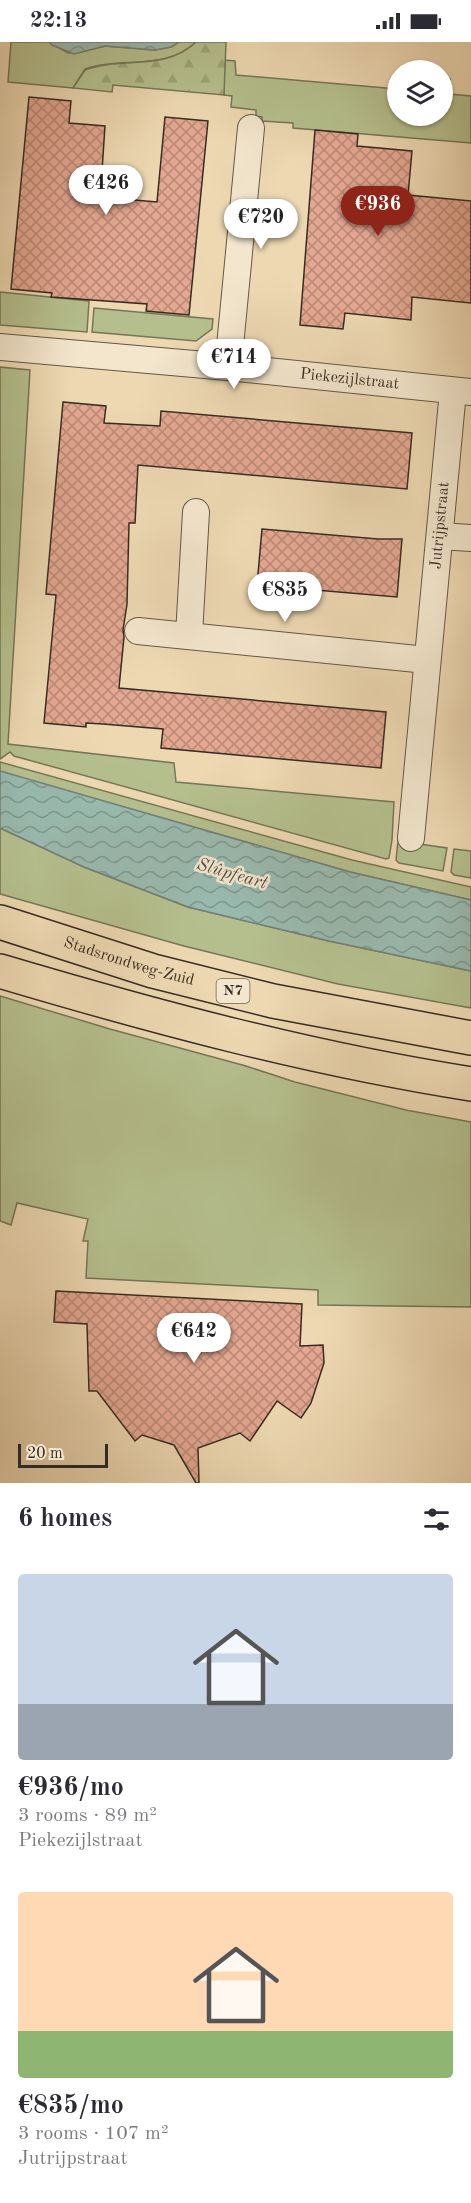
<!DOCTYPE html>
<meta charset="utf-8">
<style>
body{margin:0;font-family:"Old Standard TT",serif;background:#f7f7f7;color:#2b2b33;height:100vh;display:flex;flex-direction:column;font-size:22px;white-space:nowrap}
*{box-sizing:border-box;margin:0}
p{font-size:20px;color:#7c7c81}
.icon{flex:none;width:33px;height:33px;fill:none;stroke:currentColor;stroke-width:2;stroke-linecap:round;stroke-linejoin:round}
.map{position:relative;height:1441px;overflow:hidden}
.drawer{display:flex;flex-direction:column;background:#fff;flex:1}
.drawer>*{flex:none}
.tools{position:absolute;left:387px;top:18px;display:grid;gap:12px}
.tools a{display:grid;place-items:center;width:66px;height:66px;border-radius:50%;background:#fff;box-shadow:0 2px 4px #0004;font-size:30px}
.scale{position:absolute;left:18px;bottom:15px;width:90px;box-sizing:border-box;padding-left:6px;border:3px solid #372c23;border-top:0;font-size:16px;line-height:21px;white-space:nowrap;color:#372c23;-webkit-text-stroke:4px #f3e6cd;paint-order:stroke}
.price{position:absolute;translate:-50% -51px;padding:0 14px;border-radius:21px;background:#fff;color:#222;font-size:20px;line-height:39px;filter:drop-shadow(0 2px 3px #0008)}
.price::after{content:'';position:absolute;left:50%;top:36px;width:18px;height:14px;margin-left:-9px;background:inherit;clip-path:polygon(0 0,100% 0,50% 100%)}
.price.selected{background:#8f2418;color:#fff}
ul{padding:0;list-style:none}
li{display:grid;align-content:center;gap:12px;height:318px;padding:0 18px}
li span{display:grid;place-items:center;height:186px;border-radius:6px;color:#555}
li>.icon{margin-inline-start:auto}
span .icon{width:108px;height:108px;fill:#fffc;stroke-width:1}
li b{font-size:26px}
h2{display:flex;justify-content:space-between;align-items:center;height:72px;padding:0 18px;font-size:26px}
.status{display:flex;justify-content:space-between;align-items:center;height:42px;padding:0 30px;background:#fff;direction:ltr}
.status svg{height:16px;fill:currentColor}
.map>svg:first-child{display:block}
.green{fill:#b5bf8e;stroke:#767658;stroke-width:1.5}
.forest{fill:url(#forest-firs);stroke:#767658;stroke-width:1.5}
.water{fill:url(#water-waves);stroke:#728176;stroke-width:1.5}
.building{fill:url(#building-cross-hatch);stroke:#372c23;stroke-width:1.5}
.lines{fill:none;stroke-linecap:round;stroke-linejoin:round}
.street-casing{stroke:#645747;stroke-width:28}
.highway-casing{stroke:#372c23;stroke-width:36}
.street{stroke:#f3e6cd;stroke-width:26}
.highway{stroke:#edd8b2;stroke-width:33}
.labels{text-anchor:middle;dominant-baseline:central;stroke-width:5;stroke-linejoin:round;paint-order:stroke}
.shield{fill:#f3e6cd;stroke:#6f6456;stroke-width:1.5}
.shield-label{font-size:15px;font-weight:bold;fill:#372c23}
.street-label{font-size:16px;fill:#372c23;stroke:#f3e6cd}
.water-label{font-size:18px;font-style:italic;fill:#504f46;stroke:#f3e6cd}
</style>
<div class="status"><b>22:13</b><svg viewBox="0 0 49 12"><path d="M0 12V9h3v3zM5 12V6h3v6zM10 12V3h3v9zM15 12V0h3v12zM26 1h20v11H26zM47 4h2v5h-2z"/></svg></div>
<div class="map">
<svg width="471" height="1441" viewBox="0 0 471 1441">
<defs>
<pattern id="forest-firs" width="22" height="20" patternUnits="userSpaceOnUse" patternTransform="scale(1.5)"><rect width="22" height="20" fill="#b5bf8e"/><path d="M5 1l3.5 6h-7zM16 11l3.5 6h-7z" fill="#9ca47a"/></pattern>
<pattern id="water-waves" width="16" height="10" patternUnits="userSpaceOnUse" patternTransform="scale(1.5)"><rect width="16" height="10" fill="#99b9ae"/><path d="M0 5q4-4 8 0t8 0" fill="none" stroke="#7e978d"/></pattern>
<pattern id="building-cross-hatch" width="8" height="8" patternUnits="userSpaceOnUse" patternTransform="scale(1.5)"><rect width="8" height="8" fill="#e4a791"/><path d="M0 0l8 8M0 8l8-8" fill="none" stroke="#ba8876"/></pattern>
</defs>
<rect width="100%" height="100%" fill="#edd8b2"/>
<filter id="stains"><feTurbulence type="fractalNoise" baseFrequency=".00333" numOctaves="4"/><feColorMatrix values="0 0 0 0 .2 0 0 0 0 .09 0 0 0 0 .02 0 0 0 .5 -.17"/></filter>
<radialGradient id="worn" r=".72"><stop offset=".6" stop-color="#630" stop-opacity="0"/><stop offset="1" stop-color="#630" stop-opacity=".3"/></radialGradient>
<g class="green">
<path d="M11 0H49L68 11 81 10 105 4 155 8 171 5 179 0H196C165 30 121 14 85 27L73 46 8 40Z"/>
<polygon points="224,18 235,19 236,33 397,47 398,74 442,74 443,37 450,37 450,52 471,54 471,101 293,86 293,81 262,79 262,75 256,74 256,68 231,65 232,54 224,53"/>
<polygon points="0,250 89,259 87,290 0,283"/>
<polygon points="94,266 213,277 212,287 196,299 92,290"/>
<polygon points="0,325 30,328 8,702 174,721 176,740 394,760 392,798 389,816 386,817 14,714 10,710 0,717"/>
<polygon points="0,720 352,818 471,845 471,858 350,830 0,730"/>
<polygon points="0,786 84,825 188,865 329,899 471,929 471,966 338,942 184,904 0,852"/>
<polygon points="398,799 447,806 443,829 399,821 396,818"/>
<polygon points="454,807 471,809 471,836 454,833 451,830"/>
<polygon points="0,954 110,987 246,1024 295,1040 406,1068 471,1080 471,1265 318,1263 318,1248 86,1236 88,1199 83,1199 88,1177 17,1161 11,1183 0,1179"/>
</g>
<path class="forest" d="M196 0H226L224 53 113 43 112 50 73 46 85 28C121 14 165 30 196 0Z"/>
<g class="water">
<polygon points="49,0 179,0 171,5 155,8 105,4 74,12 52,3"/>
<polygon points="0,729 350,830 471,858 471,929 329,899 188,865 84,825 0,786"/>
</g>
<g class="building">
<polygon points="29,55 71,59 69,81 105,84 102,129 114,129 112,156 157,160 165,75 208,79 189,273 146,269 147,262 51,255 52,251 11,247"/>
<polygon points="315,88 358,92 357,104 412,109 408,153 471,159 471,261 412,255 411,278 345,271 343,287 300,283"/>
<polygon points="63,360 106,364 104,381 160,384 161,369 412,391 407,447 138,423 135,481 129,481 127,562 123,588 124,595 119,646 386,670 381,726 161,706 163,687 103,682 86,681 86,685 44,681 56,553 46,552"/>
<polygon points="262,487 378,497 402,497 397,555 257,543"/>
<polygon points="56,1249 302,1262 300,1304 323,1303 324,1321 311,1361 301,1376 277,1359 250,1399 240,1391 198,1406 199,1441 196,1441 174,1403 142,1393 135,1399 97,1349 89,1349 87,1282 54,1280"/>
</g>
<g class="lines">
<defs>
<g id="street">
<path id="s1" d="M0 305 228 325 471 350"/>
<polyline points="228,325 251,86"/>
<polyline points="440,494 471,496"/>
<polyline points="138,589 427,618"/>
<polyline points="189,593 196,470"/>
<path id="s2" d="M411 796 453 349"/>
</g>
<g id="highway">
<path id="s3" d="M0 880 153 929 273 959 471 996"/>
<path d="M0 929C155 975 311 1017 471 1042"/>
</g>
</defs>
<use href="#street" class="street-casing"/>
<use href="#highway" class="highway-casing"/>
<use href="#street" class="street"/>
<use href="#highway" class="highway"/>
</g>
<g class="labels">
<rect class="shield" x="216.5" y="937" width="33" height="24" rx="4.5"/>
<g class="shield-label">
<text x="233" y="949">N7</text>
</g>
<g class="street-label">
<text stroke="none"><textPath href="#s1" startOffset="351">Piekezijlstraat</textPath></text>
<text stroke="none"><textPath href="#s2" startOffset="314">Jutrijpstraat</textPath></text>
<text stroke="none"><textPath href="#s3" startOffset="135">Stadsrondweg-Zuid</textPath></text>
</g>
<g class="water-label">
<text transform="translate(232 832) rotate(16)">Slûpfeart</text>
</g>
</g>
<rect width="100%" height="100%" filter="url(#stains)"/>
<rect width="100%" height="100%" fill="url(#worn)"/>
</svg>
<div class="tools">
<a><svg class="icon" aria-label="layers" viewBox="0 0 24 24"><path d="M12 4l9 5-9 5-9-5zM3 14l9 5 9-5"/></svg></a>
</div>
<div class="scale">20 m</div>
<b class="price" style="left:106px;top:174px">€426</b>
<b class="price selected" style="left:378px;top:195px">€936</b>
<b class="price" style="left:261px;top:208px">€720</b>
<b class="price" style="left:234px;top:348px">€714</b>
<b class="price" style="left:285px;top:581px">€835</b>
<b class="price" style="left:194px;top:1322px">€642</b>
</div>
<section class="drawer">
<h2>6 homes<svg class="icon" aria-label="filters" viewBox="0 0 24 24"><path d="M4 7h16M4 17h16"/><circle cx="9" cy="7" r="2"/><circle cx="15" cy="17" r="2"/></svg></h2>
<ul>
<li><span style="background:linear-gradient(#c9d6e8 70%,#9aa5b1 0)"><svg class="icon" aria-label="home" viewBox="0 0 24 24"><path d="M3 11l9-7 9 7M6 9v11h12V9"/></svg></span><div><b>€936/mo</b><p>3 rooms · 89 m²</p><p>Piekezijlstraat</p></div></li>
<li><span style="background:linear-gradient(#ffd9b3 75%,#8fb573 0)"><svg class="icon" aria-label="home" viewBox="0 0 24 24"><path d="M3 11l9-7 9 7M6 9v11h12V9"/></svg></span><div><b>€835/mo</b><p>3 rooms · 107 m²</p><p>Jutrijpstraat</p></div></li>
</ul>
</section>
